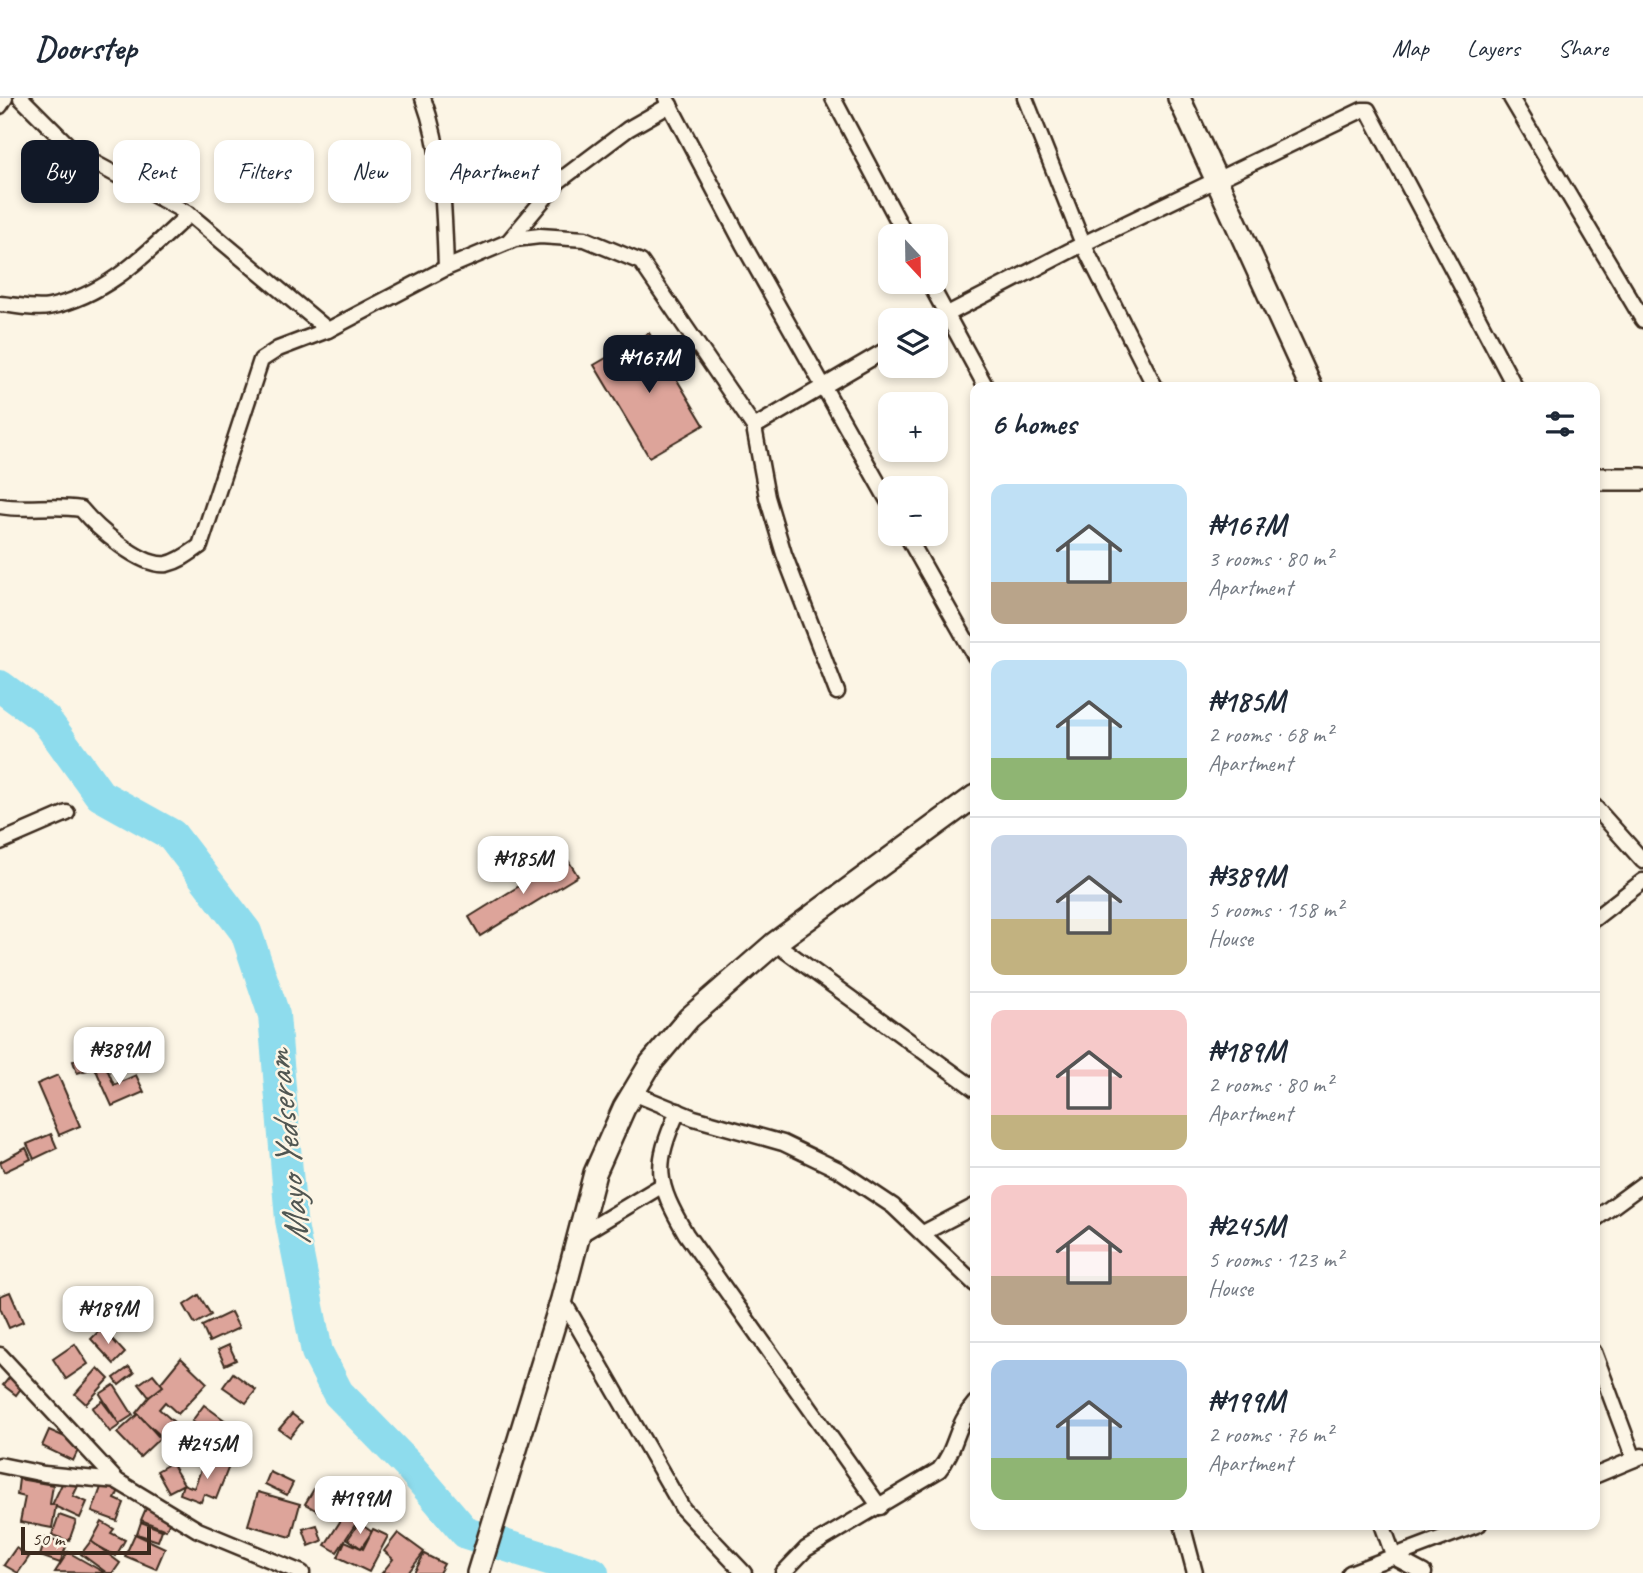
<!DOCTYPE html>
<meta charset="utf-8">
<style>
body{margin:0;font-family:Caveat,sans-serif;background:#f2f2f3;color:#1f2937;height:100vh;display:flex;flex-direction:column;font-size:26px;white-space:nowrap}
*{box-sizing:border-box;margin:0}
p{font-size:23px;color:#747a83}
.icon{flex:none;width:38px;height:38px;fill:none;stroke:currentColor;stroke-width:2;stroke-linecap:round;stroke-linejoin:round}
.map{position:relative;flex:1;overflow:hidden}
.side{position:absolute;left:970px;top:284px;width:630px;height:1148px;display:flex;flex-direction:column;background:#fff;border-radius:14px;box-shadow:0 4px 10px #0003}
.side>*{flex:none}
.banner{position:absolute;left:21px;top:42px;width:665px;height:63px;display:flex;gap:14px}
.needle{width:46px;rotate:158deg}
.controls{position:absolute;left:878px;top:126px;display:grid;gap:14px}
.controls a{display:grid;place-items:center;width:70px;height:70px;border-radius:14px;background:#fff;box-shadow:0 4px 10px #0003;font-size:35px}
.scale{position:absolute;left:21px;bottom:18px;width:130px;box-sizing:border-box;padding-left:7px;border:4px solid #3b2a1e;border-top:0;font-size:19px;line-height:24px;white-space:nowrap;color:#3b2a1e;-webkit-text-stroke:5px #fcf5e5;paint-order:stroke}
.price{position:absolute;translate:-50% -60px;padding:0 16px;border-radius:14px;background:#fff;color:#222;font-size:23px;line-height:46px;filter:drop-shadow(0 2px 4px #0008)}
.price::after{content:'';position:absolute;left:50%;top:42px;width:21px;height:16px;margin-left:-10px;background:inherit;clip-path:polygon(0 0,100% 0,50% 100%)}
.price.current{background:#111827;color:#fff}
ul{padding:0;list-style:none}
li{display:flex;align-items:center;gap:21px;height:175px;padding:0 21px}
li+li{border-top:2px solid #e0e1e3}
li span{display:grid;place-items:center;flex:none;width:196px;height:140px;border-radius:14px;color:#555}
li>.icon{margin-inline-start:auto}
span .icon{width:84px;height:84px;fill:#fffc;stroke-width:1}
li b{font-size:30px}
h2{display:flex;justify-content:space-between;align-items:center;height:84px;padding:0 21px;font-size:30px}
.chip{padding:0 24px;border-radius:14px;background:#fff;box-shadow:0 4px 10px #0003;font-size:24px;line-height:63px}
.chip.current{background:#111827;color:#fff}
header{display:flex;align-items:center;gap:42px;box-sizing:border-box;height:98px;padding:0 35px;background:#fff;border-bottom:2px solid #e0e1e3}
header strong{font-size:33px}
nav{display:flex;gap:38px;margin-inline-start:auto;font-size:24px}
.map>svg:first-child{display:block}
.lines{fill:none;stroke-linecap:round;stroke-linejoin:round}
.river{stroke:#8edced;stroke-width:32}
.building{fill:#dda49a;stroke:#3b2a1e;stroke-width:2}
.minor-casing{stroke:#3b2a1e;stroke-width:19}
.secondary-casing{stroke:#3b2a1e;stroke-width:26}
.minor{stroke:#fcf5e5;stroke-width:14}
.secondary{stroke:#fcf5e5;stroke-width:21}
.labels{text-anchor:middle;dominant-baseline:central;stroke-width:5;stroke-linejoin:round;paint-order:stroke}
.water-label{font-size:37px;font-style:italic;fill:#505652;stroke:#fcf5e5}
</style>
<header>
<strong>Doorstep</strong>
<nav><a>Map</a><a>Layers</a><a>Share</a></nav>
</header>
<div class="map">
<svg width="1643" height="1475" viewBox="0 0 1643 1475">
<rect width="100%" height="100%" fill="#fcf5e5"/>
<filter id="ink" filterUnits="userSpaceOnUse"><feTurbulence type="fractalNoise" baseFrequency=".0143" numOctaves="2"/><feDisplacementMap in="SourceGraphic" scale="14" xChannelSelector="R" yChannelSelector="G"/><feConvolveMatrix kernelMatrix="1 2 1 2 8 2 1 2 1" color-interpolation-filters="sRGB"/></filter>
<g filter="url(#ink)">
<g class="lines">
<polyline class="river" points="0,588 46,622 100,697 172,737 246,834 274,917 291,1122 317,1254 338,1295 410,1369 466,1435 593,1475"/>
</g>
<g class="building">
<polygon points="649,235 704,327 649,359 594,267"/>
<polygon points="566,759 578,778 480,838 469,819"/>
<polygon points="87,958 91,971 77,975 73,963"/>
<polygon points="105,966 114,987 136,977 144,994 112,1008 95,970"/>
<polygon points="58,977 80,1028 59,1037 37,986"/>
<polygon points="51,1036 57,1050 34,1061 27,1046"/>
<polygon points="26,1050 31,1061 4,1074 0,1064"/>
<polygon points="10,1194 23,1224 9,1230 0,1210 0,1198"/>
<polygon points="199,1197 211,1217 195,1226 184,1207"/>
<polygon points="231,1214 239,1230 209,1244 202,1228"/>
<polygon points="102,1230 125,1255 114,1266 91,1241"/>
<polygon points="75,1246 88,1266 66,1281 53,1261"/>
<polygon points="229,1247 236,1262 225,1267 218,1252"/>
<polygon points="181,1260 207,1285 178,1316 165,1304 159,1311 174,1324 161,1338 136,1315"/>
<polygon points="18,1269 30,1278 16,1297 3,1287"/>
<polygon points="129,1269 134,1275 119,1287 114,1280"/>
<polygon points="98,1270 109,1281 86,1306 75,1296"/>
<polygon points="233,1275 256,1292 246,1305 223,1289"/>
<polygon points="153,1276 163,1288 149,1299 139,1286"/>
<polygon points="114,1287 133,1317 119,1326 100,1296"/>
<polygon points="102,1303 120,1327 110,1334 92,1310"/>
<polygon points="204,1307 238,1332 226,1348 192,1323"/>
<polygon points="138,1316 160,1340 140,1359 117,1335"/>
<polygon points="292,1316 302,1324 290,1339 279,1331"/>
<polygon points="49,1332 81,1346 73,1363 42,1348"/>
<polygon points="206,1359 229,1368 216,1401 204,1396 201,1404 180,1396 183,1386 194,1390"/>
<polygon points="171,1365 184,1386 169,1394 157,1373"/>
<polygon points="68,1373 82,1380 73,1398 87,1404 80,1420 52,1407"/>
<polygon points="270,1374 293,1385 287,1397 265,1386"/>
<polygon points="19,1381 53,1387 50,1406 56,1407 52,1430 20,1424 25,1399 17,1397"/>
<polygon points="103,1384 120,1390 115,1401 124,1405 117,1423 92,1414"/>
<polygon points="314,1391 337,1404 328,1419 305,1406"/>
<polygon points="258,1394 300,1406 291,1439 248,1427"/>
<polygon points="150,1401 175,1411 166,1432 141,1422"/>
<polygon points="355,1401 367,1409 359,1422 347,1415"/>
<polygon points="345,1416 357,1424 337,1454 325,1447"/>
<polygon points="59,1417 76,1423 69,1443 52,1437"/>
<polygon points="102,1424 114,1431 111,1435 125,1442 116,1458 91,1444"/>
<polygon points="141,1424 162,1432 158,1443 137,1436"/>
<polygon points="359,1425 372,1434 361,1450 348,1441"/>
<polygon points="317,1427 322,1443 309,1448 303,1431"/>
<polygon points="373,1431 388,1438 369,1474 338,1459 345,1443 363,1451"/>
<polygon points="398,1435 424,1454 408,1475 382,1475 393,1461 384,1453"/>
<polygon points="135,1436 165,1450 156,1471 125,1458"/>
<polygon points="46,1439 67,1446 60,1465 40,1458"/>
<polygon points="91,1443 120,1465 113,1475 107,1475 81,1456"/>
<polygon points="16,1450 29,1459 18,1475 4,1467"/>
<polygon points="68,1454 105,1475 55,1474"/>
<polygon points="424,1456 444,1466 439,1475 414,1475"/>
</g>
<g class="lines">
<defs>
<g id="minor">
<polyline points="21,0 76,55 189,116 328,232"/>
<path d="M423 0C443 55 444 112 446 170"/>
<polyline points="666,0 743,146 891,408"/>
<polyline points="833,0 906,138"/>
<polyline points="1025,0 1083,146 1155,289"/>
<polyline points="1511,0 1643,222"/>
<polyline points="0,8 5,0"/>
<polyline points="508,144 559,83 628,31 670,7"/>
<polyline points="929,184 986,289"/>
<path d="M0 206C15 207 35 212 49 209 108 197 147 155 189 116"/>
<polyline points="936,222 1083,146 1362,12 1368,12 1515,289"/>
<polyline points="754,329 891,249"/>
<path d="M0 408C28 413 51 406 81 411 96 429 141 470 167 466 180 463 190 455 200 448L261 262 278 251 328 232 446 170 515 141 540 138 585 141 641 164 754 329 767 399 784 456 837 594"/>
<polyline points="906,436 975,558"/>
<polyline points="1594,708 1643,763"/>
<polyline points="0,744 67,715"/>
<polyline points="1594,821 1643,783"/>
<polyline points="775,845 975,991"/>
<polyline points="633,995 694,1020 783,1045 839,1072 893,1108 975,1186"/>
<path d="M678 1013C653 1069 656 1084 686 1136L880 1409"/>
<polyline points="1594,1122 1643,1086"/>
<polyline points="923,1135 975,1108"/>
<polyline points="578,1138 661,1088"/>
<polyline points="562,1201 683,1411 744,1475"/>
<polyline points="1594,1254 1634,1361"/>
<polyline points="0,1257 117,1383 198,1432 302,1475"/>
<polyline points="0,1367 44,1376 117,1383"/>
<polyline points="1594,1378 1642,1358"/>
<polyline points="1182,1426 1195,1475"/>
<polyline points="1382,1426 1394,1459 1424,1475"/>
<path d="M783 1475 806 1451 939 1372C957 1351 955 1327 975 1305"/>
<polyline points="1350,1475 1479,1426"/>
</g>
<g id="secondary">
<polyline points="1179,0 1311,289"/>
<polyline points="1594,381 1643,381"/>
<polyline points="478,1475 562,1201 595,1075 624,1010 651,965 689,920 775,845 975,698"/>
</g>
</defs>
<use href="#minor" class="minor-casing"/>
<use href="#secondary" class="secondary-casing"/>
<use href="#minor" class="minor"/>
<use href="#secondary" class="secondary"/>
</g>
</g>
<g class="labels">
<g class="water-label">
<text transform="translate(287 1050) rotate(-96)">Mayo Yedseram</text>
</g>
</g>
</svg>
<div class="controls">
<a><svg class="needle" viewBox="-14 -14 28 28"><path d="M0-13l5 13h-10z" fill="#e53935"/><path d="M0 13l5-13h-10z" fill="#747a83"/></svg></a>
<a><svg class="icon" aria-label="layers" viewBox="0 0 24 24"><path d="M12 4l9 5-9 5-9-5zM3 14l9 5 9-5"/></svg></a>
<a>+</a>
<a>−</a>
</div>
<div class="scale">50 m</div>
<b class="price current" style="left:649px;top:297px">₦167M</b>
<b class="price" style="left:523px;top:798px">₦185M</b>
<b class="price" style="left:119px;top:989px">₦389M</b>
<b class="price" style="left:108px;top:1248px">₦189M</b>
<b class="price" style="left:207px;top:1383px">₦245M</b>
<b class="price" style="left:360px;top:1438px">₦199M</b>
<div class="banner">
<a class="chip current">Buy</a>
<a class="chip">Rent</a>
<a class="chip">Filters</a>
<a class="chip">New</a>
<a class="chip">Apartment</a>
</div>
<section class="side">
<h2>6 homes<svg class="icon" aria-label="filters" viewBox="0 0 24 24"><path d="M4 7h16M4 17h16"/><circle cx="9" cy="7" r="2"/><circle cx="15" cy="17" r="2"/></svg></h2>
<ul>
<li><span style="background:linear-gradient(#bfe0f5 70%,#b9a48a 0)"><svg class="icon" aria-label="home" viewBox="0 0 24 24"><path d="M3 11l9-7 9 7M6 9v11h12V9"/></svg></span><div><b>₦167M</b><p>3 rooms · 80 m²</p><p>Apartment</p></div></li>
<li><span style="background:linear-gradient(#bfe0f5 70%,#8fb573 0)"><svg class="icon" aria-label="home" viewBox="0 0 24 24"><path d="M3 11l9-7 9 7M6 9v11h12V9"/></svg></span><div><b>₦185M</b><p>2 rooms · 68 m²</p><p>Apartment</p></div></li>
<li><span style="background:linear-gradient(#c9d6e8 60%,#c2b280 0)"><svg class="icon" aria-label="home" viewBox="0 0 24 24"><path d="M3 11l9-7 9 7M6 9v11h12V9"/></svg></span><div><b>₦389M</b><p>5 rooms · 158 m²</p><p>House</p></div></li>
<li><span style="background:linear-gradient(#f6c9c9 75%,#c2b280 0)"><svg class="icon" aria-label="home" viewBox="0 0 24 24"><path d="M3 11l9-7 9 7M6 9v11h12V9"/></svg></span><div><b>₦189M</b><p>2 rooms · 80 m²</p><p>Apartment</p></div></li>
<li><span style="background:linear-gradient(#f6c9c9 65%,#b9a48a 0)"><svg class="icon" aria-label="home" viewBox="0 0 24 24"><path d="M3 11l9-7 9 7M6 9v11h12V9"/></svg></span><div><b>₦245M</b><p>5 rooms · 123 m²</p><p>House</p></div></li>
<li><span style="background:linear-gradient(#a9c7e8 70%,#8fb573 0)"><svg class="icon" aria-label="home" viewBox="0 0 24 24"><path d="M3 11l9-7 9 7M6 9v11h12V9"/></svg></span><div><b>₦199M</b><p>2 rooms · 76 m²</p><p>Apartment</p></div></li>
</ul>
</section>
</div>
